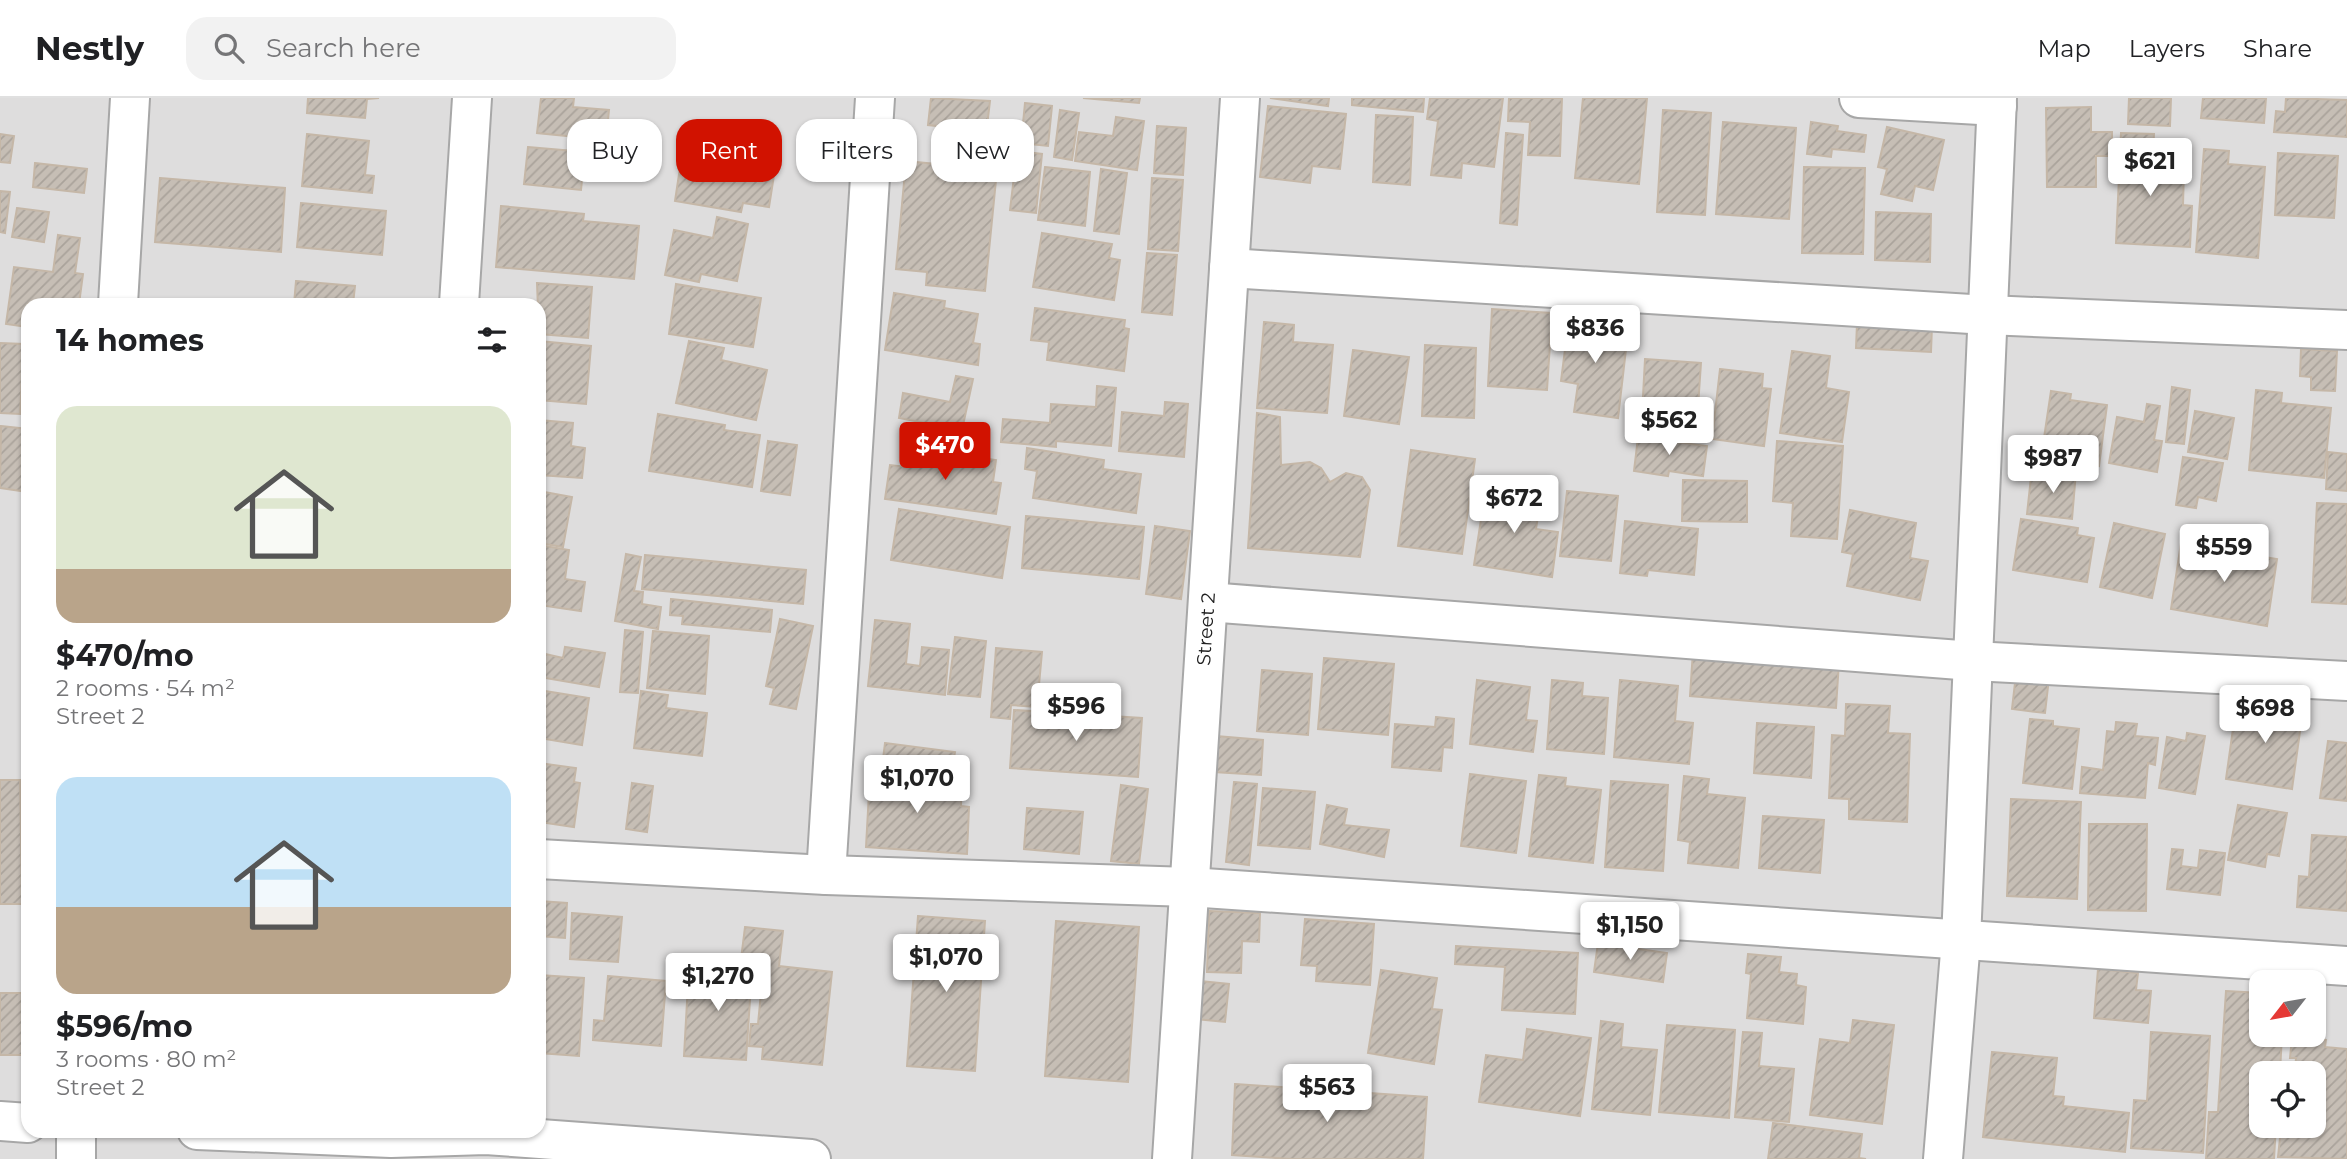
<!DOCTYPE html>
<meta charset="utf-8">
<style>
body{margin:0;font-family:Montserrat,sans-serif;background:#f2f2f2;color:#202124;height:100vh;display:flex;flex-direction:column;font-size:26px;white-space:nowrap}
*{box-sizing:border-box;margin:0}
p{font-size:23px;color:#757577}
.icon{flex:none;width:38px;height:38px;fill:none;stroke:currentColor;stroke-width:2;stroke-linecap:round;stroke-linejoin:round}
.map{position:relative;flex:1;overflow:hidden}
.drawer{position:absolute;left:21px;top:200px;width:525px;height:840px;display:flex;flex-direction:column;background:#fff;border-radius:21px;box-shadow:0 2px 5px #0004}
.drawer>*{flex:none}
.hud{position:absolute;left:567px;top:21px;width:665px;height:63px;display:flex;gap:14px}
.needle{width:46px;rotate:239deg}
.controls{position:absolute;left:2249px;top:872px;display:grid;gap:14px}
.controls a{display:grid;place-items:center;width:77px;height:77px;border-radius:14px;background:#fff;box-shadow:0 2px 5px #0004;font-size:35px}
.price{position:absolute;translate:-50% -60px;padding:0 16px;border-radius:7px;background:#fff;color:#222;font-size:23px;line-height:46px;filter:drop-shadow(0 2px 4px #0008)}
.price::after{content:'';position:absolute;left:50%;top:42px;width:21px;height:16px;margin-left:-10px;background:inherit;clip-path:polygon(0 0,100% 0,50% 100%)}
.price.selected{background:#d11200;color:#fff}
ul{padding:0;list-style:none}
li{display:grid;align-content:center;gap:14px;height:371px;padding:0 35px}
li span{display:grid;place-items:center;height:217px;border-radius:21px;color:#555}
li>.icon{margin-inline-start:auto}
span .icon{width:126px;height:126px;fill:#fffc;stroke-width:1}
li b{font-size:30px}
h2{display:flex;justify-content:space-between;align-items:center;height:84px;padding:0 35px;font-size:30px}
.tag{padding:0 24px;border-radius:21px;background:#fff;box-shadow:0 2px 5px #0004;font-size:24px;line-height:63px}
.tag.selected{background:#d11200;color:#fff}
header{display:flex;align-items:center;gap:42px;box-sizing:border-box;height:98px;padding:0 35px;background:#fff;border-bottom:2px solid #e0e0e0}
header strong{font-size:33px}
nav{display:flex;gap:38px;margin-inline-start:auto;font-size:24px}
.search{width:490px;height:63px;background:#f2f2f2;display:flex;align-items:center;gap:18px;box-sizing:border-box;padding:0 24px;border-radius:21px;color:#757577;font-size:26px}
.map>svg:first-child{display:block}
.residential{fill:#dedddd;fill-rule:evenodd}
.building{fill:url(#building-hatch);stroke:#c5b7a7;stroke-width:2}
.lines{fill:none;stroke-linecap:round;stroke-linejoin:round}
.minor-casing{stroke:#a7a7a7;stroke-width:42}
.minor{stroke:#fff;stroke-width:38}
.labels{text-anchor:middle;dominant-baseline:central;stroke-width:5;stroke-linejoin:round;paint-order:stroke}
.street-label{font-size:19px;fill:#202020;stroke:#fff}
</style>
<header>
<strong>Nestly</strong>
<div class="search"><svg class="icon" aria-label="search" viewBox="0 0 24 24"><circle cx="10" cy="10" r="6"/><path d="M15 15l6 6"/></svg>Search here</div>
<nav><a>Map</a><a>Layers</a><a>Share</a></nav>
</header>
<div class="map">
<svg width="2347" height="1061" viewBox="0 0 2347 1061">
<defs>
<pattern id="building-hatch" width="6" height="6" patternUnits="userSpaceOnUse" patternTransform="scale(1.75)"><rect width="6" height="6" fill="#c6beb5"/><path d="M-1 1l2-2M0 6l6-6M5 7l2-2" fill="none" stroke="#aaa39b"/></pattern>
</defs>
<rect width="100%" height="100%" fill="#f2efe6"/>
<path class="residential" d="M0 0H2347V1061H0ZM28 206H539V1032H28ZM2261 884H2314V936H2261ZM2261 975H2314V1027H2261Z"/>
<g class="building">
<polygon points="308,0 379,0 367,1 365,20 307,15"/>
<polygon points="541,0 574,0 573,9 609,12 606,42 537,35"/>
<polygon points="931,0 990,3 983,62 942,58 946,29 928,27"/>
<polygon points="1083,0 1140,0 1139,5"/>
<polygon points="1270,0 1329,0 1328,8"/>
<polygon points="1352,0 1424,0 1423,14 1352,7"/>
<polygon points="1430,0 1503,0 1494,69 1462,65 1461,80 1431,77 1438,23 1427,21"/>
<polygon points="1509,0 1562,0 1560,58 1528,57 1530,24 1508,23"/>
<polygon points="1583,0 1647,0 1639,86 1575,80"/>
<polygon points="2129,0 2171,0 2170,28 2128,26"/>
<polygon points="2203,0 2266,0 2264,25 2201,20"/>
<polygon points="2286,0 2347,2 2347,39 2274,34 2276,13 2285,14"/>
<polygon points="1025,5 1052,8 1048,48 1021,45"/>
<polygon points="1268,8 1346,16 1340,71 1312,68 1310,85 1260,79"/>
<polygon points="2091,9 2091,34 2112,34 2112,58 2096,58 2096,89 2047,89 2046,10"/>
<polygon points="1060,12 1079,15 1072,62 1054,59"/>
<polygon points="1663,12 1711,15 1705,117 1657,114"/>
<polygon points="1376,17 1413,19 1410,87 1373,84"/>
<polygon points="1116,19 1144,23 1137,72 1075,63 1079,34 1113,38"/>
<polygon points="1723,24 1796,30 1789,121 1716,116"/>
<polygon points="1811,24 1838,28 1837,33 1866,37 1864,54 1832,51 1831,59 1807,56"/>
<polygon points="1157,28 1186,30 1183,77 1154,75"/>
<polygon points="1887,29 1944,42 1933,92 1915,88 1912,103 1881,96 1887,71 1878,69"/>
<polygon points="1506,35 1523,37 1517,127 1500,125"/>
<polygon points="2121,35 2154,36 2152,71 2184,72 2183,107 2192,108 2190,149 2116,145"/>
<polygon points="0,36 14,38 10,65 0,64"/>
<polygon points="307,36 369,43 365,77 374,78 372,95 302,88"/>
<polygon points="684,43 777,58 769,109 743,105 741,114 675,103"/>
<polygon points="528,49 585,54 581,92 524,86"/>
<polygon points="2204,51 2229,53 2228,66 2265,69 2258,160 2196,154"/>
<polygon points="1017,53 1042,56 1036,115 1010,112"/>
<polygon points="2278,55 2338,58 2334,120 2275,117"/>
<polygon points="906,63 997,72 985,193 926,187 927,174 896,171"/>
<polygon points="35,65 87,71 84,95 33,89"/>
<polygon points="1045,69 1090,74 1085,128 1038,122"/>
<polygon points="1804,69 1865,70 1863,156 1802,155"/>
<polygon points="1101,71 1127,75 1119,136 1094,133"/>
<polygon points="160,80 285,90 281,154 155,144"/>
<polygon points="1152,80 1183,82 1178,153 1148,151"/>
<polygon points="0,93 10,94 5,135 0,134"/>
<polygon points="301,105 386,113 382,157 297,149"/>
<polygon points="501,108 584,116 583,123 639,128 634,181 496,169"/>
<polygon points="17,110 49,114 44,144 12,139"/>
<polygon points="1876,114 1931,116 1930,164 1875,162"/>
<polygon points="717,119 748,126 737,183 701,176 699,184 665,177 674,132 713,140"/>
<polygon points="1042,135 1112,146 1109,160 1120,162 1114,202 1033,189"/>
<polygon points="58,137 80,140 75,175 83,176 79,206 28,206 28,229 6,226 14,169 53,174"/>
<polygon points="1147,155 1177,157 1172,217 1142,214"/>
<polygon points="296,183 355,188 353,206 294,206"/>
<polygon points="537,185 592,189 588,240 539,236"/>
<polygon points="676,186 761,200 753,249 669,236"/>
<polygon points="894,195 945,203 944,210 978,216 973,245 980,246 978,267 885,252"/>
<polygon points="1035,210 1125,222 1124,230 1129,231 1124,273 1047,262 1049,244 1031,242"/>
<polygon points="1492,211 1552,215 1547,292 1488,288"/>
<polygon points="1570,212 1598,215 1596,230 1628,234 1618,320 1574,314 1578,286 1561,283"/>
<polygon points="1264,224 1294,227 1293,244 1333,247 1327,315 1257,310"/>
<polygon points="1857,225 1932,228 1931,254 1856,250"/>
<polygon points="539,243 591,248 586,306 539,302"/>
<polygon points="689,243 724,250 721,262 767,272 756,322 676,305"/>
<polygon points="0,245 24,246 20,316 0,315"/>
<polygon points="1425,247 1476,250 1474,320 1422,318"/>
<polygon points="2301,251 2337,253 2335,293 2311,292 2311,279 2300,278"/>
<polygon points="1353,252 1409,259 1399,326 1344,318"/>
<polygon points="1792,253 1830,258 1826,290 1849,294 1842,344 1780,335"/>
<polygon points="1645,261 1701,265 1698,309 1706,310 1705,339 1641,335"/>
<polygon points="1720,271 1763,276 1762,290 1771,291 1764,348 1712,341"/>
<polygon points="956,278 973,281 962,332 899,320 903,295 950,304"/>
<polygon points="1097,288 1116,290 1111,348 1056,343 1056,349 1001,344 1003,321 1050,325 1051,306 1096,309"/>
<polygon points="2172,289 2190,292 2184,346 2166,344"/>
<polygon points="2256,292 2282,295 2281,305 2331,310 2324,380 2249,372"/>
<polygon points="2051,293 2071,296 2070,302 2107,307 2099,368 2041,360"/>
<polygon points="1165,304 1188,306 1184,359 1119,353 1122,314 1164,318"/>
<polygon points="2147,306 2160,308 2154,342 2162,343 2157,374 2109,365 2117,319 2144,324"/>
<polygon points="2195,313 2234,320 2227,361 2188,354"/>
<polygon points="1257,315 1280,319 1281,367 1310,364 1321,370 1330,384 1346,375 1362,379 1370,392 1360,459 1248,450"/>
<polygon points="658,316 725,327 724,332 760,337 752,389 649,373"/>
<polygon points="539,322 573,325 571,348 585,350 582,380 539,377"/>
<polygon points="1,328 28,331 28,394 0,390"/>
<polygon points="1638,339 1707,348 1703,378 1669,373 1668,378 1634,373"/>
<polygon points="768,343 797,347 790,397 761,393"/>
<polygon points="1777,343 1843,348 1837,441 1791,438 1793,405 1773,403"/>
<polygon points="910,350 996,362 993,384 1001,385 996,416 885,401 890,367 907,369"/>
<polygon points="1027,350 1104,362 1103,371 1141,376 1136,415 1033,400 1037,373 1025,371"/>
<polygon points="1411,352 1475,361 1462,456 1398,448"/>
<polygon points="2328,354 2347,356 2347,393 2326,391"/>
<polygon points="2183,359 2223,365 2216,403 2198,399 2196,410 2176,407"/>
<polygon points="2052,372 2076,374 2072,421 2027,416 2031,379 2051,381"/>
<polygon points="1683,382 1747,383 1747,424 1682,423"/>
<polygon points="1486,389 1541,398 1536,431 1558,434 1552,479 1474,467"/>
<polygon points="539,393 572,399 563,449 539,445"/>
<polygon points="1567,393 1618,398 1611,463 1560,458"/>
<polygon points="2317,405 2347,406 2347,506 2312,504"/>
<polygon points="899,411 1010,429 1002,480 891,462"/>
<polygon points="1850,412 1916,425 1910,460 1928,463 1920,502 1847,488 1853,456 1842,454"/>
<polygon points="1026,418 1144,429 1139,481 1022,470"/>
<polygon points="2021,421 2078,430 2077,437 2094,440 2087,484 2013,472"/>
<polygon points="1625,423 1698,431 1694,477 1648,472 1647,478 1620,475"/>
<polygon points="2114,425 2165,436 2152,500 2100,489"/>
<polygon points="1155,428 1190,433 1181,501 1146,496"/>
<polygon points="2181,445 2277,461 2267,528 2171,511"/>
<polygon points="539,447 569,452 565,481 585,484 581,513 539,507"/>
<polygon points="626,456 641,459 634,493 643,494 642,506 661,509 658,531 615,523"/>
<polygon points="645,457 806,472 803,506 642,491"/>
<polygon points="671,501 772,512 770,534 682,526 683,518 670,517"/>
<polygon points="780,521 813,528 796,611 770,606 774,590 766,588"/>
<polygon points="875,522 910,526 906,566 920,568 922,549 949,552 945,597 868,588"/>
<polygon points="625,532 643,534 638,595 620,594"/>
<polygon points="653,533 709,538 705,596 647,590"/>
<polygon points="955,539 986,543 980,599 948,596"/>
<polygon points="539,548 542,549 541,555 563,560 565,549 605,555 599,589 539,579"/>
<polygon points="996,550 1042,554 1037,609 1011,607 1010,621 991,619"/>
<polygon points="1693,553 1839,564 1836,610 1690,598"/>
<polygon points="1324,560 1394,566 1388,637 1318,631"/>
<polygon points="1262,572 1312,576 1308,637 1257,633"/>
<polygon points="2016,576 2049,580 2045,615 2012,611"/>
<polygon points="1477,582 1530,589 1526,622 1537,623 1533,654 1470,646"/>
<polygon points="1552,582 1583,585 1582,598 1608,600 1604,656 1547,651"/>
<polygon points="1620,582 1678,588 1675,623 1693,625 1689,666 1614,659"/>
<polygon points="539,592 589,600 582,647 539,640"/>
<polygon points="641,593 668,597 666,610 707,615 702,658 634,650"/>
<polygon points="2253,604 2303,612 2292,691 2226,681 2236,609 2252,611"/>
<polygon points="1846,606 1890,608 1888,635 1910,636 1907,724 1849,721 1849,701 1829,700 1832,637 1845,638"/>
<polygon points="1014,612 1142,620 1138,679 1010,670"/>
<polygon points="1436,619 1454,621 1452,650 1443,649 1441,673 1392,669 1395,626 1435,629"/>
<polygon points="2030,621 2053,623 2053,628 2079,631 2072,691 2023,685"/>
<polygon points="2116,624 2137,626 2135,638 2158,640 2155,667 2148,665 2145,700 2080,695 2082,669 2103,672 2107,633 2115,634"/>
<polygon points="1757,625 1814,629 1811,680 1754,675"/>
<polygon points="2187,635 2205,638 2195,696 2159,690 2167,639 2186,643"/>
<polygon points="1216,638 1263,642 1261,677 1214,674"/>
<polygon points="2328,643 2347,645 2347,703 2320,700"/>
<polygon points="885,645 955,654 951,678 882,669"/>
<polygon points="539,665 576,670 574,684 580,685 574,729 539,724"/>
<polygon points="870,676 962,682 961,708 969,709 967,756 866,749"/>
<polygon points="1470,676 1526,683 1516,755 1461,748"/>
<polygon points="1539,677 1566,680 1565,688 1601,692 1593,765 1529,758"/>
<polygon points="1684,678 1709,681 1707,696 1745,700 1738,770 1688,765 1690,744 1678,742"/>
<polygon points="0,682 20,682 22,806 0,806"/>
<polygon points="1611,683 1668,687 1663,773 1605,769"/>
<polygon points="1234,684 1257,686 1249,767 1226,764"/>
<polygon points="632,685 653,688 647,734 626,731"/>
<polygon points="1121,687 1148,691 1139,766 1111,763"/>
<polygon points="1263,690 1315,694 1310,751 1258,747"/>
<polygon points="2011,701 2081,704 2077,801 2007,798"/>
<polygon points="1327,707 1347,711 1344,727 1389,732 1384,759 1320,746"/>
<polygon points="2238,707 2287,715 2279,758 2267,756 2265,769 2228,762"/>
<polygon points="1027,710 1083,714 1079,756 1024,751"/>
<polygon points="1763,718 1824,722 1820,775 1759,770"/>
<polygon points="2089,726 2147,726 2146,813 2088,812"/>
<polygon points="2312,737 2347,739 2347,813 2297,809 2299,778 2309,779"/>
<polygon points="2172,751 2183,752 2181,768 2198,770 2200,752 2225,755 2220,797 2167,791"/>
<polygon points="539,803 567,805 565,840 539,838"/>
<polygon points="1209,813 1260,815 1259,844 1242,843 1241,875 1207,874"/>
<polygon points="572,815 622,819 618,864 570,861"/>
<polygon points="918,818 985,823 975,973 907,968"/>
<polygon points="1305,821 1374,826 1370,887 1316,883 1317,868 1301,867"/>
<polygon points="1056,823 1139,829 1128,984 1045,978"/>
<polygon points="745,829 783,833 779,868 832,874 822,967 762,961 763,949 749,948 751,926 758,926 764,863 741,861"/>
<polygon points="1598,845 1667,855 1663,884 1594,874"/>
<polygon points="1456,848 1578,855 1575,916 1502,912 1505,869 1455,866"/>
<polygon points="1748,856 1781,859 1779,874 1797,876 1796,887 1806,889 1803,926 1747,920 1751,876 1746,875"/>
<polygon points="689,868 752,872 746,962 684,958"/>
<polygon points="2098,871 2138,875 2136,892 2151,893 2148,925 2094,920"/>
<polygon points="1381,872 1437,880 1432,911 1442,912 1434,966 1368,955"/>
<polygon points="539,877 584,880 579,958 539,955"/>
<polygon points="608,878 666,883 661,948 593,942 594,922 604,923"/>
<polygon points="1200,883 1229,886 1225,924 1196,921"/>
<polygon points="2226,893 2261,895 2261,936 2282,936 2280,975 2261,975 2261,1027 2276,1027 2274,1061 2206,1061 2209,1014 2218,1014"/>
<rect x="0" y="895" width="28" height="62"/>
<polygon points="1853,922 1894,927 1882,1026 1810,1017 1820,941 1850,945"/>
<polygon points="1601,923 1623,926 1621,949 1657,952 1650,1017 1592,1011"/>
<polygon points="1667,927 1735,932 1729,1020 1659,1014"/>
<polygon points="1527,931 1591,940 1580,1018 1479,1004 1486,957 1523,962"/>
<polygon points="1743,934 1762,935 1759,968 1794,971 1789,1024 1735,1019"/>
<polygon points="2151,934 2210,938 2203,1055 2131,1050 2134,1002 2147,1003"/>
<polygon points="2292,939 2326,942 2325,949 2347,951 2347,1061 2278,1059 2281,1030 2314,1027 2314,975 2295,975 2296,960 2290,960"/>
<polygon points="1992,954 2057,960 2053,998 2064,999 2063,1008 2129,1015 2125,1054 1983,1039"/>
<polygon points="1235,986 1427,999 1423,1061 1290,1061 1232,1057"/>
<polygon points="1773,1025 1862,1036 1859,1060 1866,1061 1768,1061"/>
</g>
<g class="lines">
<defs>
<g id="minor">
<polyline points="1859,0 1997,8"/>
<polyline points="1229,170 1987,217 2347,232"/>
<polyline points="118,206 130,0"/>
<polyline points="459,206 472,0"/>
<polyline points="1208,504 1973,563 2347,583"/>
<polyline points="539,761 826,777 1189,789 2347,868"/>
<polyline points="826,777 875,0"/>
<polyline points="0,1023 28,1025"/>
<polyline points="197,1032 391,1040 486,1037 811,1061"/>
<polyline points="76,1061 76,1032"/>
<polyline points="1172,1061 1240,0"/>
<polyline points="1943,1061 1961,842 1997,0"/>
</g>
</defs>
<use href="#minor" class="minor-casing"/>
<use href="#minor" class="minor"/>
</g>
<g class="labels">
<g class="street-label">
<text transform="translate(1206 531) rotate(-86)">Street 2</text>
</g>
</g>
</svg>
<div class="controls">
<a><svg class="needle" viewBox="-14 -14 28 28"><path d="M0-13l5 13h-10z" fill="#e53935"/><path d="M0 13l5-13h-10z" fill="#757577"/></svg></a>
<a><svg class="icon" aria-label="locate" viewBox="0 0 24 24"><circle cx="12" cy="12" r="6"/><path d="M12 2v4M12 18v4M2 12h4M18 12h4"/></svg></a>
</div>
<b class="price" style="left:2150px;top:100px">$621</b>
<b class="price" style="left:1595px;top:267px">$836</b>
<b class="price" style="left:1669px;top:359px">$562</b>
<b class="price selected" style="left:945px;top:384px">$470</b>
<b class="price" style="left:2053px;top:397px">$987</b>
<b class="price" style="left:1514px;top:437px">$672</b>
<b class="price" style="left:2224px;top:486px">$559</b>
<b class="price" style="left:1076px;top:645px">$596</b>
<b class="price" style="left:2265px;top:647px">$698</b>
<b class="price" style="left:917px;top:717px">$1,070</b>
<b class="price" style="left:1630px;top:864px">$1,150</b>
<b class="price" style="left:946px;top:896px">$1,070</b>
<b class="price" style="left:718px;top:915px">$1,270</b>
<b class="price" style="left:1327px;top:1026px">$563</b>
<div class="hud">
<a class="tag">Buy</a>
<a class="tag selected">Rent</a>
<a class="tag">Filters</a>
<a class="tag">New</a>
</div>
<section class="drawer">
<h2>14 homes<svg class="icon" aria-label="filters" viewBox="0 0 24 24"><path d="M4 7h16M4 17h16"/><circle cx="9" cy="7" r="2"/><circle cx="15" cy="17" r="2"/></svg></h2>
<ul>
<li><span style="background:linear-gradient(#dfe7d0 75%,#b9a48a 0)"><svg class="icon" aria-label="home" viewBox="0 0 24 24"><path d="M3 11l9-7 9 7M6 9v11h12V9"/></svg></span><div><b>$470/mo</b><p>2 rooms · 54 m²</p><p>Street 2</p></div></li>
<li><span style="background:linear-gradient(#bfe0f5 60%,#b9a48a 0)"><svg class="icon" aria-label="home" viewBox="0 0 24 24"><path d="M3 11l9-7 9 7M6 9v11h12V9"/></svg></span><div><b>$596/mo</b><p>3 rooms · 80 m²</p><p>Street 2</p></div></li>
</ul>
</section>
</div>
